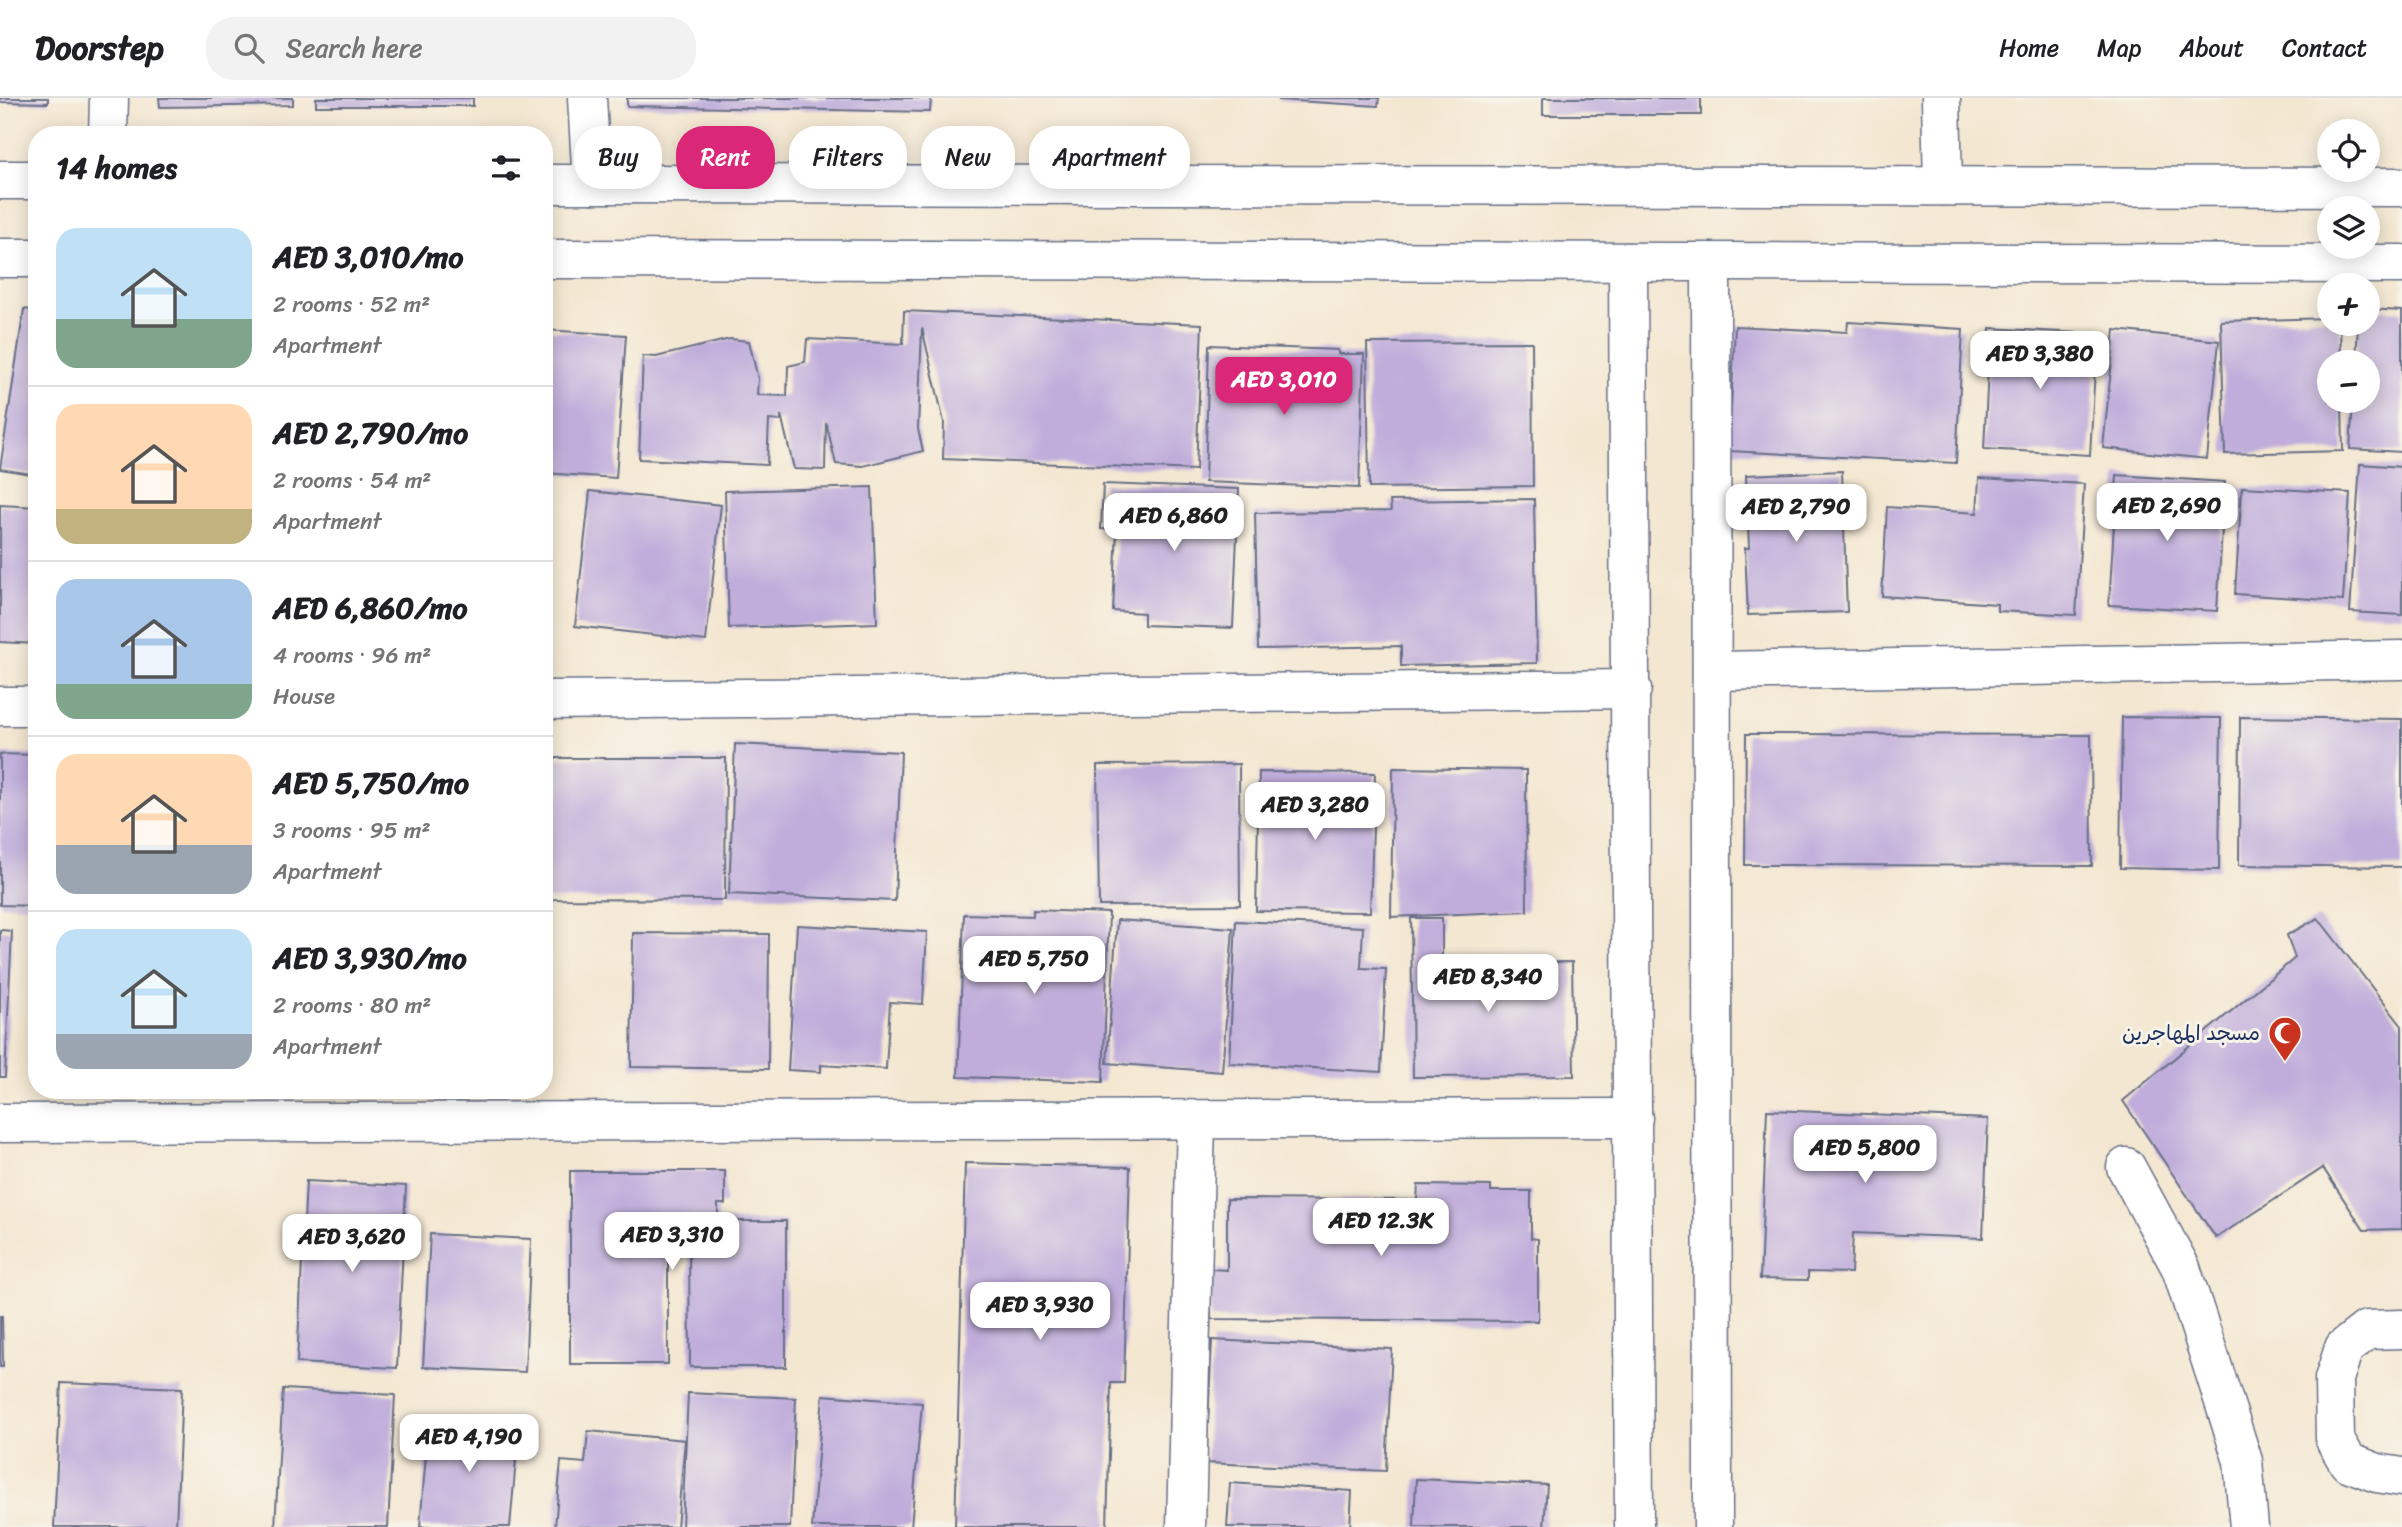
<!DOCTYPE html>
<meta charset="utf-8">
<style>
body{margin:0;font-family:Sriracha,"Playpen Sans Arabic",sans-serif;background:#f2f2f2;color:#202124;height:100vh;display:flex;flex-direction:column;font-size:26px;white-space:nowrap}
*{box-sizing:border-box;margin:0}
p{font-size:23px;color:#757577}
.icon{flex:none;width:38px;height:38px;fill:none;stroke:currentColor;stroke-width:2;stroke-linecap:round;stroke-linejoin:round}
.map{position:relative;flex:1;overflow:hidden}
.details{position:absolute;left:28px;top:28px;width:525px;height:973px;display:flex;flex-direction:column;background:#fff;border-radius:28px;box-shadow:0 4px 18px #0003}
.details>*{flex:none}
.guide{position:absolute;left:574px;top:28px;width:665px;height:63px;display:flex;gap:14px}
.controls{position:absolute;left:2317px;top:21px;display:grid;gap:14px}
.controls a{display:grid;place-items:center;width:63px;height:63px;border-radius:50%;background:#fff;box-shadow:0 4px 18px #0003;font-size:35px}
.price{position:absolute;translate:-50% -60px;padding:0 16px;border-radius:14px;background:#fff;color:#222;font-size:23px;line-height:46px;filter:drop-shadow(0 2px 4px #0008)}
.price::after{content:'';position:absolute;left:50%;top:42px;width:21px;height:16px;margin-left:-10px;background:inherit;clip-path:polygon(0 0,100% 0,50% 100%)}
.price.on{background:#db2777;color:#fff}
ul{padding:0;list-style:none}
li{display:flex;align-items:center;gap:21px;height:175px;padding:0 28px}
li+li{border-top:2px solid #e0e0e0}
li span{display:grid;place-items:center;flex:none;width:196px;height:140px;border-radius:21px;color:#555}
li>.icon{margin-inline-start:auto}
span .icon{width:84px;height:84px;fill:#fffc;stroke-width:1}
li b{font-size:30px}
h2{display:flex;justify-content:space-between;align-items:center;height:84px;padding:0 28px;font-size:30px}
.tag{padding:0 24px;border-radius:28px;background:#fff;box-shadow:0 4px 18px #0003;font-size:24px;line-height:63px}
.tag.on{background:#db2777;color:#fff}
header{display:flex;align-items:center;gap:42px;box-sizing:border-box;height:98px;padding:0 35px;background:#fff;border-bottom:2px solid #e0e0e0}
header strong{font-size:33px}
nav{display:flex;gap:38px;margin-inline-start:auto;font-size:24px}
.search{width:490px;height:63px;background:#f2f2f2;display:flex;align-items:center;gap:18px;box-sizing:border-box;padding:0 24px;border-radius:28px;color:#757577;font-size:26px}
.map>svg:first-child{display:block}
.building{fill:#c0addb}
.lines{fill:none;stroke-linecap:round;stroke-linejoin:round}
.minor-casing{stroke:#676f86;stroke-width:41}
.minor{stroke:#fff;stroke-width:38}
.labels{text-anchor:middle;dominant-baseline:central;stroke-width:6;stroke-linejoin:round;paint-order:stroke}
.poi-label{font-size:21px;fill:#1b2f5e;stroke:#f7f3e8;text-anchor:end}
</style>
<header>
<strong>Doorstep</strong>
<div class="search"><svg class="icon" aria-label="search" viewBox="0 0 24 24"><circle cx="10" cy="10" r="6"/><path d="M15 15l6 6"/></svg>Search here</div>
<nav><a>Home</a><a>Map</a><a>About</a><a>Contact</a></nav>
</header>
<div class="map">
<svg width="2402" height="1429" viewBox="0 0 2402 1429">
<rect width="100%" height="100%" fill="#f7f3e8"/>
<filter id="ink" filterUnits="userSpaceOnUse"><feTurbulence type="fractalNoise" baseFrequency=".0143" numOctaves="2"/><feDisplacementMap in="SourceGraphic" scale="14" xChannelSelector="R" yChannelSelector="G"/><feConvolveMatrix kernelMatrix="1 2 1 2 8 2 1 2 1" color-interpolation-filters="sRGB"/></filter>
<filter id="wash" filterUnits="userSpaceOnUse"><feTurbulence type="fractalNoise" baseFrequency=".00686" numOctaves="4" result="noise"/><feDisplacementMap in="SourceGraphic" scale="28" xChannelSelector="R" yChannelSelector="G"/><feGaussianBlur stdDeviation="1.57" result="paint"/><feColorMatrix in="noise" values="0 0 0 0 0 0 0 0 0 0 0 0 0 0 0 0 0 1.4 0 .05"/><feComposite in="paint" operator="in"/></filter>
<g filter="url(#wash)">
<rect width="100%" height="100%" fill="#f4e7d1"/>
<g id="blocks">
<g class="building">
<polygon points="0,0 48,0 48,5 0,4"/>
<polygon points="159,0 293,0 293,7 160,9"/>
<rect x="316" y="0" width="157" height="8"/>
<polygon points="627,0 931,0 930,14 627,8"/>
<polygon points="1279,0 1379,0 1378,8 1279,2"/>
<rect x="1543" y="0" width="158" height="17"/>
<polygon points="24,211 37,213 37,377 0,371"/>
<polygon points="2368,211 2402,213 2402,354 2350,351 2353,303 2368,303 2368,264 2356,264 2358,226 2368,226"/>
<polygon points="904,213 1202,226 1196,372 943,361 944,324 922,230 918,331 923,353 863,368 836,366 826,324 825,372 794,371 781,317 781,323 769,322 767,367 639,361 643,258 656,259 730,241 749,243 758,281 757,297 787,298 788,268 805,264 807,241 903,246"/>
<polygon points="2329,220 2329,226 2340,226 2341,264 2329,264 2329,303 2342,303 2343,353 2225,356 2221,223"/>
<polygon points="1848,224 1963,231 1956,365 1729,353 1735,228 1847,234"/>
<polygon points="1990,230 2097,236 2090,357 1984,351"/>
<polygon points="544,232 626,237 616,380 544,375"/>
<polygon points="2115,232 2219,243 2207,361 2103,350"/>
<polygon points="1532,244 1533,388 1369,390 1367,245"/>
<polygon points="1209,247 1338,252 1338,256 1364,256 1359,390 1205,384"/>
<polygon points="2360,366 2402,369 2402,517 2350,514"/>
<polygon points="1842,373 1847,514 1748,517 1745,450 1749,450 1746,377"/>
<polygon points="2117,377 2225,384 2217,513 2109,507"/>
<polygon points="1979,380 2084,386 2076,517 1997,513 1997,506 1882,498 1887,409 1977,415"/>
<polygon points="1103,386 1239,391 1233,530 1144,527 1144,515 1113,513 1117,432 1101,431"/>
<polygon points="872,389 877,525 729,530 725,393"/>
<polygon points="2242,389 2350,395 2343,503 2235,496"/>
<polygon points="590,393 721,407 706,543 575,528"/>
<polygon points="1534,401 1537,565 1401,568 1401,548 1258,551 1255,415 1391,413 1390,403"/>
<polygon points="0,407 37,409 37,546 0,544"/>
<polygon points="2122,619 2221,620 2219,772 2120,770"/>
<polygon points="2240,619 2402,621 2402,769 2239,767"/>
<polygon points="1746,636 2091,637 2092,768 1745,767"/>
<polygon points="735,646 901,654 895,803 729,796"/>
<polygon points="0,656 37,657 37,808 0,807"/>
<polygon points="544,656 552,656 552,660 726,660 725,802 544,801"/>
<polygon points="1239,666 1240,807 1099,808 1097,667"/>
<polygon points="1393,670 1526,672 1527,813 1391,819"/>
<polygon points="1259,674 1375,675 1370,814 1256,813"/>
<polygon points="1033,812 1109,815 1103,984 958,979 964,816 1033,818"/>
<polygon points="1411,820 1442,820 1442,865 1572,864 1574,978 1413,979"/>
<polygon points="2318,820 2402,928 2402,1131 2364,1132 2323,1070 2216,1140 2123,1003 2295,860 2287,837"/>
<polygon points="1117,822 1233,830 1222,974 1107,965"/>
<polygon points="1236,823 1363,829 1361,870 1386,871 1381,974 1229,965"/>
<polygon points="797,827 927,834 923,906 890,904 886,971 821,967 821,974 788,972"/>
<polygon points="0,832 12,833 5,979 0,979"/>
<polygon points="633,835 769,836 768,971 631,969"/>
<polygon points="1767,1012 1988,1021 1983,1140 1853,1135 1851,1175 1808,1174 1808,1182 1760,1181"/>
<polygon points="965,1065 1130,1069 1124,1285 1111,1285 1107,1429 955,1429"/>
<polygon points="570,1073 725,1073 725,1106 718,1106 718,1123 786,1123 786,1269 690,1269 689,1151 668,1152 668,1266 570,1266"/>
<polygon points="306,1083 406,1088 397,1270 297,1265"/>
<polygon points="1418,1087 1491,1088 1491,1093 1531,1093 1531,1140 1538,1141 1538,1223 1211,1221 1211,1171 1227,1172 1227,1101 1417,1102"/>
<polygon points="430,1136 531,1141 525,1274 423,1269"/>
<polygon points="0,1218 2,1218 3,1269 0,1269"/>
<polygon points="1212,1242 1392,1251 1386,1373 1206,1365"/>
<polygon points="61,1285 182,1290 176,1429 54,1429"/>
<polygon points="283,1291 395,1297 388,1429 275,1429"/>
<polygon points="688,1295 796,1300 790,1429 682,1429"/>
<polygon points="823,1297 922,1305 911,1429 812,1429"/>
<polygon points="429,1320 519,1328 510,1429 420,1429"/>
<polygon points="588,1333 685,1342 677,1429 555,1429 561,1363 585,1365"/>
<polygon points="1416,1381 1547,1387 1544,1429 1414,1429"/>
<polygon points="1230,1385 1352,1393 1350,1429 1227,1429"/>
</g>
</g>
</g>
<g filter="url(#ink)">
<use href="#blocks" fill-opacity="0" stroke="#676f86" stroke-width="2"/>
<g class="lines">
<defs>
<g id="minor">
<polyline points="587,0 592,86"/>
<polyline points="1941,0 1943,88"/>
<polyline points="108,37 109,0"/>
<polyline points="0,82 37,82"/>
<polyline points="544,86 2402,89"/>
<polyline points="0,160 37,160"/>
<polyline points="544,161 2402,166"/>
<polyline points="1628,164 1634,1429"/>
<polyline points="1711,165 1713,1429"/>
<polyline points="1712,573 2402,562"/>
<polyline points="544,602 1632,591"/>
<polyline points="0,608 37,608"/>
<polyline points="0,1025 1633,1020"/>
<polyline points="2126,1069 2181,1170 2243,1363 2249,1429"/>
<polyline points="2402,1231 2367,1232 2344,1250 2334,1281 2335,1342 2348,1364 2377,1375 2402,1379"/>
<polyline points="1186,1429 1196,1022"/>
</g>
</defs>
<use href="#minor" class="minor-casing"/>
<use href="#minor" class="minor"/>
</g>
</g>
<defs>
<symbol id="mosque-pin" viewBox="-11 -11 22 30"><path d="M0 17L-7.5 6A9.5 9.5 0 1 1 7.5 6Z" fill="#c8321e" stroke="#f7f3e8"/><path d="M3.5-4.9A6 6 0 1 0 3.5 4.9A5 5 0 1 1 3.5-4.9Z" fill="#fff"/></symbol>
</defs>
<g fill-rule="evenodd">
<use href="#mosque-pin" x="2266" y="916" width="38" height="52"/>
</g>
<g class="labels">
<g class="poi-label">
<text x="2260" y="935">مسجد المهاجرين</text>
</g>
</g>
</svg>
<div class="controls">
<a><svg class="icon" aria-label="locate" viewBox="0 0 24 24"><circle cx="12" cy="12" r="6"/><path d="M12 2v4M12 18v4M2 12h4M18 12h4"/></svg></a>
<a><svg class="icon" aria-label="layers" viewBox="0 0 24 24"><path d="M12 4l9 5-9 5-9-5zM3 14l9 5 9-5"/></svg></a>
<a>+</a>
<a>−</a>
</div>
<b class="price" style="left:2040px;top:293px">AED 3,380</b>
<b class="price on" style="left:1284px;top:319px">AED 3,010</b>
<b class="price" style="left:2167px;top:445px">AED 2,690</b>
<b class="price" style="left:1796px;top:446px">AED 2,790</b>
<b class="price" style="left:1174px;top:455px">AED 6,860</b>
<b class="price" style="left:1315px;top:744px">AED 3,280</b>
<b class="price" style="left:1034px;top:898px">AED 5,750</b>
<b class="price" style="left:1488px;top:916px">AED 8,340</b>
<b class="price" style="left:1865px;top:1087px">AED 5,800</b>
<b class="price" style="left:1381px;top:1160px">AED 12.3K</b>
<b class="price" style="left:672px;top:1174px">AED 3,310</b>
<b class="price" style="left:352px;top:1176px">AED 3,620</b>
<b class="price" style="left:1040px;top:1244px">AED 3,930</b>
<b class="price" style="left:469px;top:1376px">AED 4,190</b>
<div class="guide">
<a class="tag">Buy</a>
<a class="tag on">Rent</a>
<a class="tag">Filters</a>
<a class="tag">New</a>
<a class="tag">Apartment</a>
</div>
<section class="details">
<h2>14 homes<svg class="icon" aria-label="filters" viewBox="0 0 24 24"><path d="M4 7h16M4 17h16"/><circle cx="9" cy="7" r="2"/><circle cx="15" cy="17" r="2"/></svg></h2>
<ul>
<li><span style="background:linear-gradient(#bfe0f5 65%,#7fa58c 0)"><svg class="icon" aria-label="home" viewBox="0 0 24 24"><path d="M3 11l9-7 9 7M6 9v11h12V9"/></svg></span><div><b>AED 3,010/mo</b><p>2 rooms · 52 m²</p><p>Apartment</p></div></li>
<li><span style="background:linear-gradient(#ffd9b3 75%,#c2b280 0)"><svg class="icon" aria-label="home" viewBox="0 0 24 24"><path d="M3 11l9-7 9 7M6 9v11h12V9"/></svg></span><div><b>AED 2,790/mo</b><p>2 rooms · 54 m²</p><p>Apartment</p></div></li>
<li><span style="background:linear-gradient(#a9c7e8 75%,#7fa58c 0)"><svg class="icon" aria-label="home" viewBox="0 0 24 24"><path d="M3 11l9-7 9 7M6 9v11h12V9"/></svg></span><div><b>AED 6,860/mo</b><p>4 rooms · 96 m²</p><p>House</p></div></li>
<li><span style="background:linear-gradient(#ffd9b3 65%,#9aa5b1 0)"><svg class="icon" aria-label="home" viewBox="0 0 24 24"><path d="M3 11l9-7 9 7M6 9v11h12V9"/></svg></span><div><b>AED 5,750/mo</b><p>3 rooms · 95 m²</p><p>Apartment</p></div></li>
<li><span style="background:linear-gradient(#bfe0f5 75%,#9aa5b1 0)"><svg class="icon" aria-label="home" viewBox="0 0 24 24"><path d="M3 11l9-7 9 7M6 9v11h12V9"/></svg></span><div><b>AED 3,930/mo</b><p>2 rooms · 80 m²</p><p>Apartment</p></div></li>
</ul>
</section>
</div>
